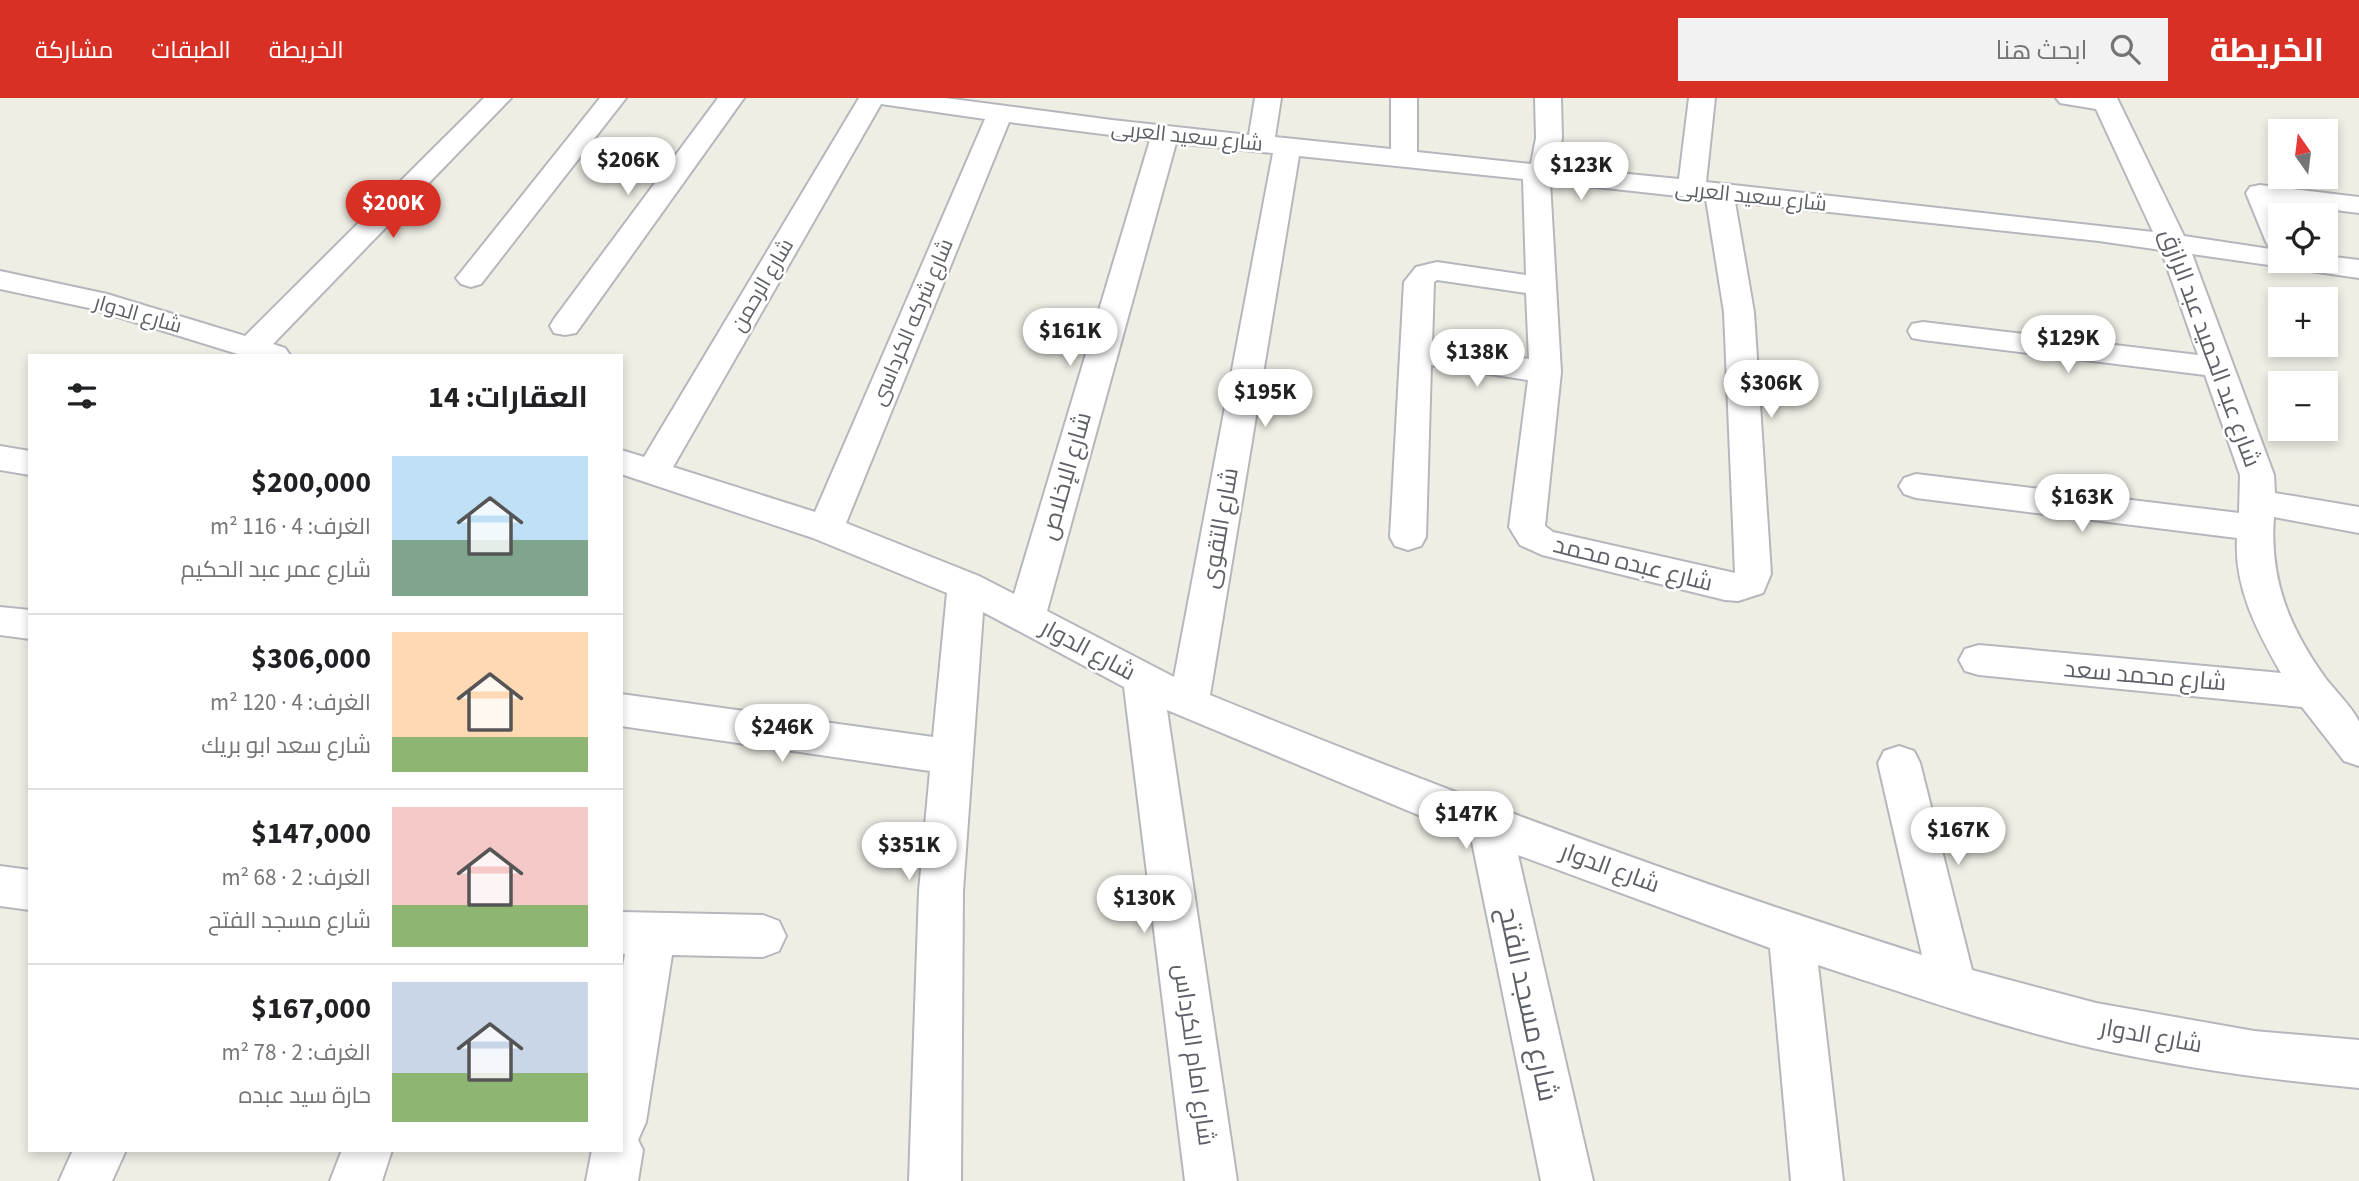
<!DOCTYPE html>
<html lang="ar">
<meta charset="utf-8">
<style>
body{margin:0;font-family:"Source Sans 3",Cairo,sans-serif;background:#f2f2f2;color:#202124;direction:rtl;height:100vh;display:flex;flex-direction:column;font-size:26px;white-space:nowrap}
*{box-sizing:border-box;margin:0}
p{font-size:23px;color:#757577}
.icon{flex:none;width:38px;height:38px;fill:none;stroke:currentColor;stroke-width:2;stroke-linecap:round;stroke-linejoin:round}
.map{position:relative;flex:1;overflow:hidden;direction:ltr}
.details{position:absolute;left:28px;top:256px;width:595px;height:798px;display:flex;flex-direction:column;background:#fff;border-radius:0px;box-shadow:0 4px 10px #0003;direction:rtl}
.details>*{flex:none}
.needle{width:46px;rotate:346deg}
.fabs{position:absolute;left:2268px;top:21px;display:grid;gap:14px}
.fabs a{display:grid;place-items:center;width:70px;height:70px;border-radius:0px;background:#fff;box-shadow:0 4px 10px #0003;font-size:35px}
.price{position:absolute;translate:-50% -60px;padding:0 16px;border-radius:24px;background:#fff;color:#222;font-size:23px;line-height:46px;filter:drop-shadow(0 2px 4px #0008)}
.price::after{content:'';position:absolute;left:50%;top:42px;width:21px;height:16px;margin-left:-10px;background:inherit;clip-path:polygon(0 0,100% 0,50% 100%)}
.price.active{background:#d93025;color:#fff}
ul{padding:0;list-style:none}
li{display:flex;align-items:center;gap:21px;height:175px;padding:0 35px}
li+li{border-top:2px solid #e0e0e0}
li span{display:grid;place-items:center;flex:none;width:196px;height:140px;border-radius:0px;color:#555}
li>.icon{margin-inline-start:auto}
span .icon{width:84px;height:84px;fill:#fffc;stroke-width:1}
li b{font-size:30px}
h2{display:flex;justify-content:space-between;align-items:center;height:84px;padding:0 35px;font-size:30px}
header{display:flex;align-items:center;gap:42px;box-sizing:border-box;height:98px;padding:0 35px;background:#d93025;color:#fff}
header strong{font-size:33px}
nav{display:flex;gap:38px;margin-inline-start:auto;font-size:24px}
.search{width:490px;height:63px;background:#f2f2f2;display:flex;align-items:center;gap:18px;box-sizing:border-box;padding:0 24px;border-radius:0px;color:#757577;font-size:26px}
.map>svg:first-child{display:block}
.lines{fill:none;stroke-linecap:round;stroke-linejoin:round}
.minor-casing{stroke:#b6b7bc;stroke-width:4}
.minor{fill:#fff;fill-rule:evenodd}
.labels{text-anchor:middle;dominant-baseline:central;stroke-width:5;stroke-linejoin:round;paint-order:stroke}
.far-street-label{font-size:21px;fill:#5d6066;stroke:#fff}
.street-label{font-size:24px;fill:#5d6066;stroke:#fff}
.near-street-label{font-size:28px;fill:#5d6066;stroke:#fff}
</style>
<header>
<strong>الخريطة</strong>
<div class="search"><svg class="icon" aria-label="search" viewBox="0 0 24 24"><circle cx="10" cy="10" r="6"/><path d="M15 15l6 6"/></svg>ابحث هنا</div>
<nav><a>الخريطة</a><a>الطبقات</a><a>مشاركة</a></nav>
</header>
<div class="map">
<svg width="2359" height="1083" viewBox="0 0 2359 1083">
<rect width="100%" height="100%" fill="#efeee5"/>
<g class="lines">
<defs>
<g id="minor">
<polygon points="484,0 511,0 273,246 285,250 290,257 241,257 89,210 0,191 0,173 107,196 245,238"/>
<polygon points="600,0 626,0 481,186 471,189 461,186 456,180 461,174"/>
<polygon points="718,0 744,0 576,235 565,237 554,235 550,228 554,221"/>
<path d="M859 0H945L1112 22 1249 37 1255 0H1281L1275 39 1391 51V0H1417V54L1531 66 1536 40 1535 0H1561L1562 40 1557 69 1679 81 1689 0H1715L1706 84 2153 134 2096 11 2060 5 2056 0H2117L2184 138 2277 152 2270 150 2266 144 2246 95 2250 89 2260 87 2359 99V115L2278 105 2283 117H2280V163H2326V158L2359 162V180L2192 156 2274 377 2275 395 2359 409V435L2274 419C2269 482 2290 531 2326 581 2334 591 2356 614 2359 624 2359 637 2359 655 2359 668L2344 663 2302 609 1979 577 1965 573 1959 562 1965 551 1979 547 2281 575C2257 533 2234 489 2237 440L1916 400 1904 396 1899 388 1904 380 1916 376 2239 415 2240 377 2205 277 1923 242 1912 240 1908 233 1912 226 1923 224 2198 257 2161 152 2099 143 1735 104 1754 214 1771 476 1763 495 1738 503 1725 502 1542 457 1520 447 1509 429 1528 282 1431 267 1426 439 1421 448 1408 452 1395 448 1390 439 1404 184 1416 169 1437 164 1526 177 1523 81 1299 58 1210 597C1445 693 1681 781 1922 857L1878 665 1884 653 1899 648 1914 653 1920 665 1972 872 2096 905 2254 933 2359 942V990C2271 982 2184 970 2097 951 2003 930 1910 897 1818 867L1843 1083H1791L1770 850 1518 757 1593 1083H1541L1471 739 1167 612 1237 1083H1185L1124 589 983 514 963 793 961 1083H909L919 793 930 673 621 628V596L933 639 947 495 813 440 621 376V352L644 359ZM881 6 985 21 815 414 673 369ZM1009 24 1150 42 1014 496 979 478 846 425ZM1176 45 1273 55 1174 579 1047 513ZM1550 84 1706 101 1724 214 1735 475 1553 434 1545 428 1561 274ZM1437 182 1526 195 1529 261 1432 247 1434 184Z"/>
<polygon points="0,348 30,353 30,377 0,372"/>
<polygon points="0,509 30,512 30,541 0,537"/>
<polygon points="0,768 30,772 30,812 0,808"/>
<polygon points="621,814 763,817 779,823 786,838 779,853 763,859 672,857 646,1024 638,1042 643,1052 638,1083 586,1083 592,1052 621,1052 621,880 625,856 621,856"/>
<polygon points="73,1052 126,1052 112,1083 59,1083"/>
<polygon points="342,1052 392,1052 382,1083 330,1083"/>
</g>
</defs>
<use href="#minor" class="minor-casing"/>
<use href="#minor" class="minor"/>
</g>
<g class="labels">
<g class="far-street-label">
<text transform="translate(1187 38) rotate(6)">شارع سعيد العربى</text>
<text transform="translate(1751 98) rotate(6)">شارع سعيد العربى</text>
<text transform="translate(762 187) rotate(-60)">شارع الرحمن</text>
<text transform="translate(138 216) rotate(16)">شارع الدوار</text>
<text transform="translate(912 224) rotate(-67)">شارع شركه الكرداسى</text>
</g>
<g class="street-label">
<text transform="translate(2210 250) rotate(70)">شارع عبد الحميد عبد الرازق</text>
<text transform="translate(1066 378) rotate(-74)">شارع الإخلاص</text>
<text transform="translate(1220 430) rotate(-80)">شارع التقوى</text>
<text transform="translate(1633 466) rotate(14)">شارع عبده محمد</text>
<text transform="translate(1088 552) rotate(28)">شارع الدوار</text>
<text transform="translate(2145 578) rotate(5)">شارع محمد سعد</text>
<text transform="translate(1610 770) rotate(20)">شارع الدوار</text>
<text transform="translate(2151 938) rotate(10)">شارع الدوار</text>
<text transform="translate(1194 957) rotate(82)">شارع امام الكرداس</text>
</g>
<g class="near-street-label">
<text transform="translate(1528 906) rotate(78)">شارع مسجد الفتح</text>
</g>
</g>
</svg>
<div class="fabs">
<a><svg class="needle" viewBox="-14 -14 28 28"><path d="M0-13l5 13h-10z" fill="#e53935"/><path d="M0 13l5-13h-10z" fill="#757577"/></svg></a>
<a><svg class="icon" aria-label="locate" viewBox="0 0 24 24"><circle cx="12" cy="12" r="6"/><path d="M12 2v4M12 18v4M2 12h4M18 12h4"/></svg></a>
<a>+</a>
<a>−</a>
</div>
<b class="price" style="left:628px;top:99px">$206K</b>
<b class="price" style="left:1581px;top:104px">$123K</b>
<b class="price active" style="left:393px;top:142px">$200K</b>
<b class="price" style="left:1070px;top:270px">$161K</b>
<b class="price" style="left:2068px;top:277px">$129K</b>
<b class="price" style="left:1477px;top:291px">$138K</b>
<b class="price" style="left:1771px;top:322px">$306K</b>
<b class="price" style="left:1265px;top:331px">$195K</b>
<b class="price" style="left:2082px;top:436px">$163K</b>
<b class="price" style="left:782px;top:666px">$246K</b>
<b class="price" style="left:1466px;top:753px">$147K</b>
<b class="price" style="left:1958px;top:769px">$167K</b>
<b class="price" style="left:909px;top:784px">$351K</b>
<b class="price" style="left:1144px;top:837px">$130K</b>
<section class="details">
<h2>العقارات: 14<svg class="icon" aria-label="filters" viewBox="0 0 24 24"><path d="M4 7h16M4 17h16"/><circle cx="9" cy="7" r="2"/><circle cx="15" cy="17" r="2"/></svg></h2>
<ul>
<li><span style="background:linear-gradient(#bfe0f5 60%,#7fa58c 0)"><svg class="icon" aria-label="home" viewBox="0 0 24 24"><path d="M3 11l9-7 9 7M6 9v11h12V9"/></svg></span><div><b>$200,000</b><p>الغرف: 4 · 116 m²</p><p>شارع عمر عبد الحكيم</p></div></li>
<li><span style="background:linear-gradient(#ffd9b3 75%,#8fb573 0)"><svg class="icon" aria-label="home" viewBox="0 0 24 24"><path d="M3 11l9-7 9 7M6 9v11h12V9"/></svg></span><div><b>$306,000</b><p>الغرف: 4 · 120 m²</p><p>شارع سعد ابو بريك</p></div></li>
<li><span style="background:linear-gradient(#f6c9c9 70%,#8fb573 0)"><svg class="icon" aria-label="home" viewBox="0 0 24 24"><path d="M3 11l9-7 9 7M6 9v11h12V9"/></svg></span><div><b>$147,000</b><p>الغرف: 2 · 68 m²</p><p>شارع مسجد الفتح</p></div></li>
<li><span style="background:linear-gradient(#c9d6e8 65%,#8fb573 0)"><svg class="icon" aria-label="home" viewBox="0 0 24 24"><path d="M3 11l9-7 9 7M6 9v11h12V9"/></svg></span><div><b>$167,000</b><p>الغرف: 2 · 78 m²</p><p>حارة سيد عبده</p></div></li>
</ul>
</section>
</div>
